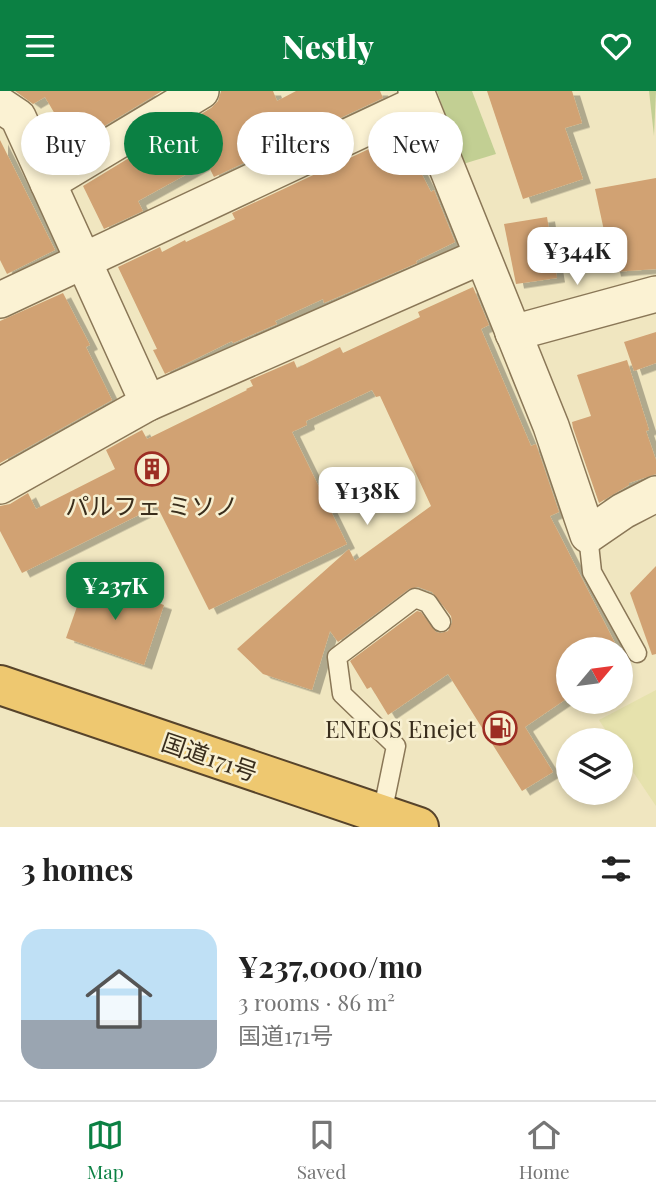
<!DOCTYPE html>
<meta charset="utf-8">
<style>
body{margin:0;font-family:"Playfair Display","Noto Sans JP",serif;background:#f2f2f2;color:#222;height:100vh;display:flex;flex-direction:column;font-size:26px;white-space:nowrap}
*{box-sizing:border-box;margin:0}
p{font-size:23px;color:#767676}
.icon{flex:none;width:38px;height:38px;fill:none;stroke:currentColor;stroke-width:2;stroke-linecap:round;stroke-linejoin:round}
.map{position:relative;height:736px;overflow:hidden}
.sheet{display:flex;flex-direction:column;background:#fff;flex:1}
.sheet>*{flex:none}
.banner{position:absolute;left:21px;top:21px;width:614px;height:63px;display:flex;gap:14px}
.needle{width:46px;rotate:61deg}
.tools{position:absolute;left:556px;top:546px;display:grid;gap:14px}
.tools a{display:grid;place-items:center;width:77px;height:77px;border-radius:50%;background:#fff;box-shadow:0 4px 10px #0003;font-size:35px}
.price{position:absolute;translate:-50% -60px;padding:0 16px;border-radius:14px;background:#fff;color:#222;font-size:23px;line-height:46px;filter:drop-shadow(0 2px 4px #0008)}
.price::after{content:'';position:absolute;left:50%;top:42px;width:21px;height:16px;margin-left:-10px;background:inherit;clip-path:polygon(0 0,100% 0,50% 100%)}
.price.on{background:#0b8043;color:#fff}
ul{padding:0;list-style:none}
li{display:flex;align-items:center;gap:21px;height:175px;padding:0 21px}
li+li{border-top:2px solid #e0e0e0}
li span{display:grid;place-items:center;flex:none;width:196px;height:140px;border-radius:21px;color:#555}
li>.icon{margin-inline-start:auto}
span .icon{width:84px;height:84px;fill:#fffc;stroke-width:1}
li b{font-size:30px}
h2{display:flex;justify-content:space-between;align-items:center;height:84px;padding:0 21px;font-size:30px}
.tag{padding:0 24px;border-radius:32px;background:#fff;box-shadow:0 4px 10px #0003;font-size:24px;line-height:63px}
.tag.on{background:#0b8043;color:#fff}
header{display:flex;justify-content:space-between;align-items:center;height:91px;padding:0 21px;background:#0b8043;color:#fff;font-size:32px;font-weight:800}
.tab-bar{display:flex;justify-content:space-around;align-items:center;height:98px;border-top:2px solid #e0e0e0;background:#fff;font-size:19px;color:#767676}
.tab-bar a{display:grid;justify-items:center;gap:4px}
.tab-bar .on{color:#0b8043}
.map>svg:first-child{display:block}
.farmland{fill:#e6e2ad}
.green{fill:#c2cf93}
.building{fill:#d1a273;filter:url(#shadow)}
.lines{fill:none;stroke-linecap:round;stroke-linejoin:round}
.service-casing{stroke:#8a7757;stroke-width:21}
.minor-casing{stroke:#8a7757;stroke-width:38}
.trunk-casing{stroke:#57442b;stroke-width:42}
.service{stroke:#fbf2d3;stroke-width:18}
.minor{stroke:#fbf2d3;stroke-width:35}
.trunk{stroke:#eec870;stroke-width:38}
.labels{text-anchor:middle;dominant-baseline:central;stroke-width:5;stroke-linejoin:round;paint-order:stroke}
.poi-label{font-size:24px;fill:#392d1c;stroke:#f7efd0}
.street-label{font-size:24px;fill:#392d1c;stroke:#f7efd0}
</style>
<header><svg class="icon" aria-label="menu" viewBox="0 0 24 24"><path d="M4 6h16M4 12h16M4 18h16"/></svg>Nestly<svg class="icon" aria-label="heart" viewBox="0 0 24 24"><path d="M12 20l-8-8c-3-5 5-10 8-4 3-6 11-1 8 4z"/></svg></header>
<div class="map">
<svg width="656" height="736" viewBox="0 0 656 736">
<defs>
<filter id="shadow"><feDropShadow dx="8" dy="4.5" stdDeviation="0" flood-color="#0004"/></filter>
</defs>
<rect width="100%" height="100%" fill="#f0e6c0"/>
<polygon class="farmland" points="656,599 656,715 621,663 621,649 612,649 599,629"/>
<g class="green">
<polygon points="437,0 472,0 496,63 463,73"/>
<polygon points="649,0 656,0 654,45"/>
</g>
<g class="building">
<polygon points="15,0 162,0 73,54 45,6 33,13"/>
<polygon points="221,0 273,0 277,10 296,0 380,0 383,7 214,86 207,72 138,110 143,120 104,138 83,95 211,17 218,10"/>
<polygon points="487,0 572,0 582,32 565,37 583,88 523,108"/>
<polygon points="401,43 431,101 434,99 455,151 416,170 417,172 324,212 323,208 275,230 277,233 233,252 232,250 165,283 153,259 157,258 118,176 160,156 162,161 185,149 186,151 235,128 232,122"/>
<polygon points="0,49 55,159 7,183 0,169"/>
<polygon points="656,87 656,178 613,181 595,98"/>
<polygon points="547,126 557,187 516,193 504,133"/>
<polygon points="473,196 489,234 481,238 531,355 536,353 559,421 550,425 618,558 569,558 569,606 525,636 553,681 522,700 448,583 388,624 371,596 367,598 350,570 417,520 421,521 436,541 441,542 448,540 452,531 451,525 432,501 418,496 409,498 338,551 330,540 312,599 263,583 237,558 349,458 355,470 431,415 380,305 376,306 372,299 306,330 307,334 292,341 347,453 209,519 157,415 22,482 0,440 0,415 10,413 28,402 36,418 115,378 106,359 129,346 142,339 147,348 247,299 246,298 253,295 250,289 294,270 297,277 340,256 343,262 420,226 418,221"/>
<polygon points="63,202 90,254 86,256 112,309 0,372 0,230"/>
<polygon points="656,241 656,272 634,280 624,251"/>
<polygon points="627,269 649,339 646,340 656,369 656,383 629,392 629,394 599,412 573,337 572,331 591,325 577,284"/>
<polygon points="656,475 656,563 652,564 630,502"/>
<polygon points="87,487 164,514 144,574 66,547"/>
</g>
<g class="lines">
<defs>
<g id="service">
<polyline points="588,444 592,481 637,562"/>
<polyline points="382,723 396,655 342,603 337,566 415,507 428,512 441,531"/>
</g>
<g id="minor">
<polyline points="416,0 551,335 588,444 623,420 656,403"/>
<polyline points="0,14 18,26 148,312"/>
<polyline points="48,92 201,0"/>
<polyline points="0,209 419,12"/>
<polyline points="513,242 656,203"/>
<polyline points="0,395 148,312 482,165"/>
</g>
<polyline id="trunk" points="0,594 419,736"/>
</defs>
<use href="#service" class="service-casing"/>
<use href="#minor" class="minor-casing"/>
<use href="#trunk" class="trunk-casing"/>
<use href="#service" class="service"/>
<use href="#minor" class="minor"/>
<use href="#trunk" class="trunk"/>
</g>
<defs>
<symbol id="building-ring" viewBox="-11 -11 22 22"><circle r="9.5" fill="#f7efd0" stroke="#9c2d23" stroke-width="1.5"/><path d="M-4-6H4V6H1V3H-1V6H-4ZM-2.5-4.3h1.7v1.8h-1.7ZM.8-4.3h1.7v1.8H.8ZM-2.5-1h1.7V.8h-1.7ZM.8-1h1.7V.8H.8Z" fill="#9c2d23"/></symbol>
<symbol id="fuel-ring" viewBox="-11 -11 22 22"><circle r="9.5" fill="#f7efd0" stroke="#9c2d23" stroke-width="1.5"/><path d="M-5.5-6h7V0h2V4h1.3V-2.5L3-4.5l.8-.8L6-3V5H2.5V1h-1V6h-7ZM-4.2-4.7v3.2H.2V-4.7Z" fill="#9c2d23"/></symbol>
</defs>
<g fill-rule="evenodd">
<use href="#building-ring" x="133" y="359" width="38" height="38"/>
<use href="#fuel-ring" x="481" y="618" width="38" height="38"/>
</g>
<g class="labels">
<g class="poi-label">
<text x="152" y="414">パルフェ ミソノ</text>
<text x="476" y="637" text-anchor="end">ENEOS Enejet</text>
</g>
<g class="street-label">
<text transform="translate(210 665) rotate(19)">国道171号</text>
</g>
</g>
</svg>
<div class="tools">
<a><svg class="needle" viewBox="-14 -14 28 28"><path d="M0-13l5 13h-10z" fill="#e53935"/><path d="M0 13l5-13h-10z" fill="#767676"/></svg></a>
<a><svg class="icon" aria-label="layers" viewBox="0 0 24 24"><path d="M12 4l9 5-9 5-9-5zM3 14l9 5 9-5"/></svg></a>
</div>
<b class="price" style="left:577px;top:196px">¥344K</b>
<b class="price" style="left:367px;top:436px">¥138K</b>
<b class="price on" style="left:115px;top:531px">¥237K</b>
<div class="banner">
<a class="tag">Buy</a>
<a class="tag on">Rent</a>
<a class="tag">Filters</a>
<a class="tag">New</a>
</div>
</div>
<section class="sheet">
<h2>3 homes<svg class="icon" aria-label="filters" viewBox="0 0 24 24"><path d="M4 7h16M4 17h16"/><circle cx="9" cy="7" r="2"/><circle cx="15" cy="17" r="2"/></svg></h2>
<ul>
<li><span style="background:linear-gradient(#bfe0f5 65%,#9aa5b1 0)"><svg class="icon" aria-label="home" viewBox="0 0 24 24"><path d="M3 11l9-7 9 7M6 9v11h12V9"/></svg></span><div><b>¥237,000/mo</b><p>3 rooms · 86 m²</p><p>国道171号</p></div></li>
</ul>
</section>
<nav class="tab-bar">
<a class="on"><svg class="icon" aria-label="map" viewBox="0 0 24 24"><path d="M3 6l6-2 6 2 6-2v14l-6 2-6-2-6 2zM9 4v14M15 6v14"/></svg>Map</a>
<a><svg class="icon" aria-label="saved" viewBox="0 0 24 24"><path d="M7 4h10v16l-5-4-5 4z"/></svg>Saved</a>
<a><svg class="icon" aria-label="home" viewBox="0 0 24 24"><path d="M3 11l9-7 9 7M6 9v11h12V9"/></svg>Home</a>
</nav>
